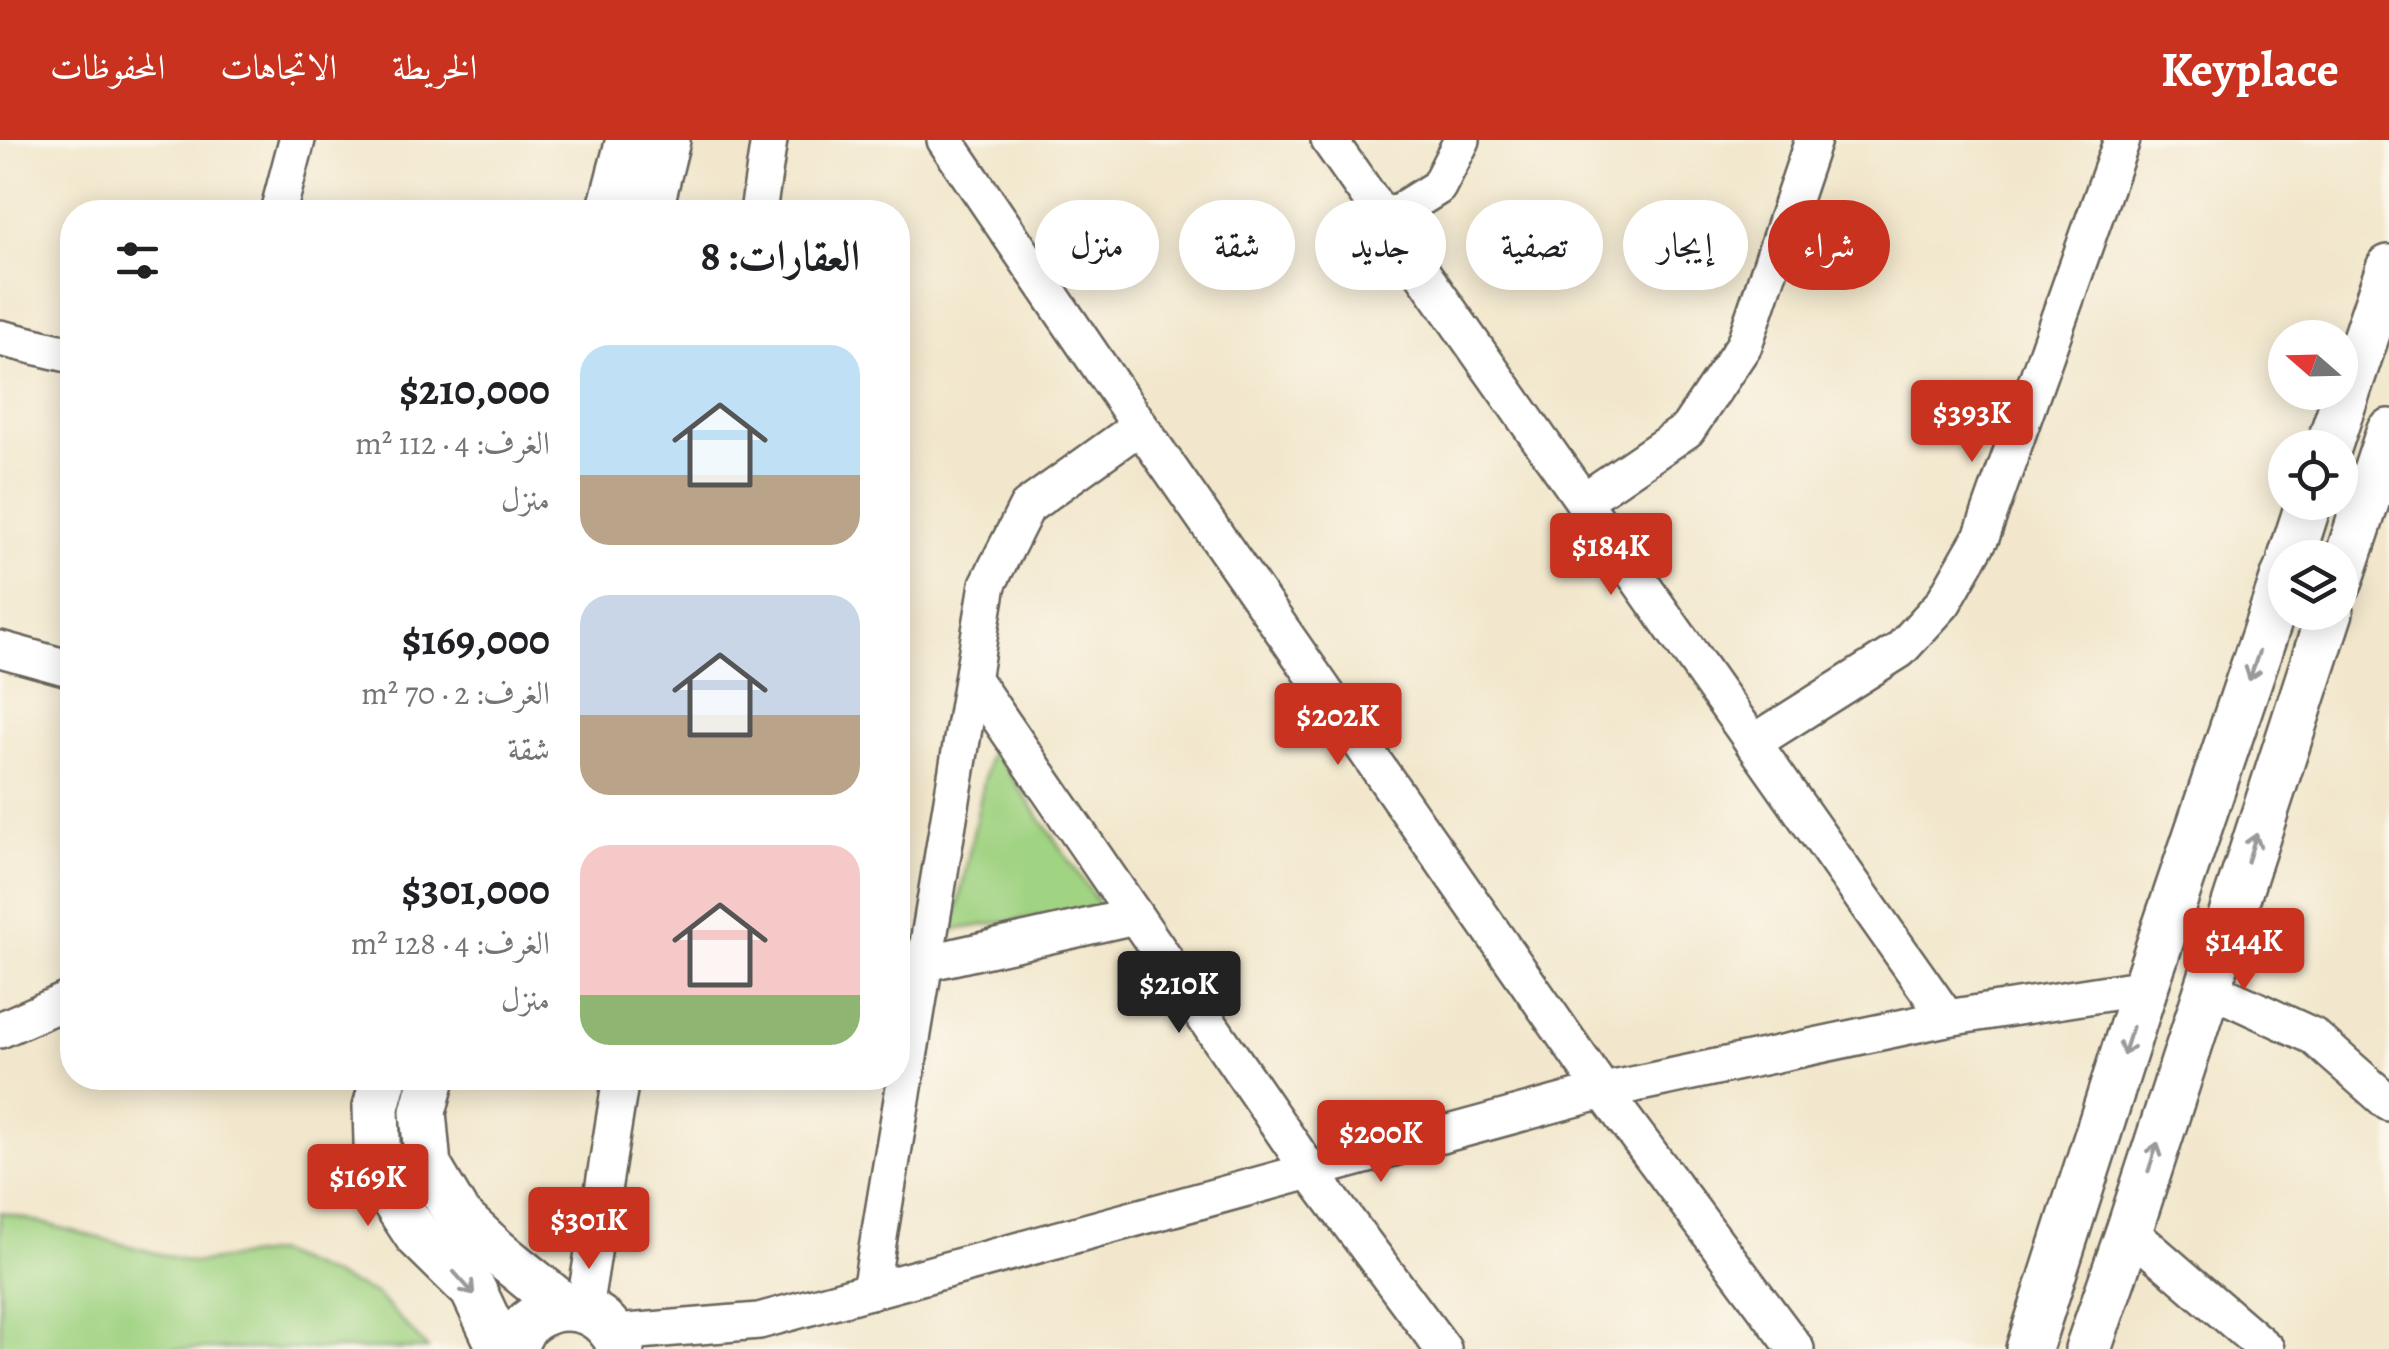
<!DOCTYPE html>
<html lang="ar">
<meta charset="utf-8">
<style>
body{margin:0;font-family:Alegreya,Amiri,serif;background:#f2f2f2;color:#202124;direction:rtl;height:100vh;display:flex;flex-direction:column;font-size:38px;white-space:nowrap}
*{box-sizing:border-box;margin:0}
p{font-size:32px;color:#757577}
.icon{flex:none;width:55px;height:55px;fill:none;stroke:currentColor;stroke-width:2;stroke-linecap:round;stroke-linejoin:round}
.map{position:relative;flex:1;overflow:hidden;direction:ltr}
.panel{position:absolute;left:60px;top:60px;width:850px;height:890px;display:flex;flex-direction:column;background:#fff;border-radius:40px;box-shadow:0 5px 25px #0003;direction:rtl}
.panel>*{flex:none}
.hud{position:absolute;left:940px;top:60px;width:950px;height:90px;direction:rtl;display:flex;gap:20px}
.needle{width:65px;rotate:290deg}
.tools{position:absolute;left:2268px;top:180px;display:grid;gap:20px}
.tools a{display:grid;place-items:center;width:90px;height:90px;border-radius:50%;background:#fff;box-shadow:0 5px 25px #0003;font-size:50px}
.price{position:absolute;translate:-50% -85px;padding:0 22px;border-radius:10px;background:#c8321e;color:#fff;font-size:32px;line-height:65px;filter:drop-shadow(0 2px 5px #0008)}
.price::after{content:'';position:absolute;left:50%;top:60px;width:30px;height:22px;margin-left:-15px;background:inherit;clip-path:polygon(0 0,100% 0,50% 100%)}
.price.selected{background:#222;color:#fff}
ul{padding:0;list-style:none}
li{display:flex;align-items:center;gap:30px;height:250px;padding:0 50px}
li span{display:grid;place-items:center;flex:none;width:280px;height:200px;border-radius:30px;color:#555}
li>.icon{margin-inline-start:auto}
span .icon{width:120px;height:120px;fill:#fffc;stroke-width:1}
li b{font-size:42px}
h2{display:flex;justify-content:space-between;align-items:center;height:120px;padding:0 50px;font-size:42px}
.pill{padding:0 35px;border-radius:45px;background:#fff;box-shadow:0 5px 25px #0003;font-size:35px;line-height:90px}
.pill.selected{background:#c8321e;color:#fff}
header{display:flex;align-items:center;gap:60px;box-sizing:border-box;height:140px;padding:0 50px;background:#c8321e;color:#fff}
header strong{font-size:48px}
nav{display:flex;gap:55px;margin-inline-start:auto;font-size:35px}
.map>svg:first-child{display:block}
.green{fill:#a0d382;stroke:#5e784f;stroke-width:2.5}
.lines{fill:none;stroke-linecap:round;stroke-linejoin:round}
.minor-casing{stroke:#67635a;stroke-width:40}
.major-casing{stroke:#67635a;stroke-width:50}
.minor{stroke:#fff;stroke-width:35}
.major{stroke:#fff;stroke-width:45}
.oneway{stroke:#999}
</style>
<header>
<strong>Keyplace</strong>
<nav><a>الخريطة</a><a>الاتجاهات</a><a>المحفوظات</a></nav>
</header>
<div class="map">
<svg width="2389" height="1209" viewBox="0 0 2389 1209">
<rect width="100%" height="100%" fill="#fbf7ec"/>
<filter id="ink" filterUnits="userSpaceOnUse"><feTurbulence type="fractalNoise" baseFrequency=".01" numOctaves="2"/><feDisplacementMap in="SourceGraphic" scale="20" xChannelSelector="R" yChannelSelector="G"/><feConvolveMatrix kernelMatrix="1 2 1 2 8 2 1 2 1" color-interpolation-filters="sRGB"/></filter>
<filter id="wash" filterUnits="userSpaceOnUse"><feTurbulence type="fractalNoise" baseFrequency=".0048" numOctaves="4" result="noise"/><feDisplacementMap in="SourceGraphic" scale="40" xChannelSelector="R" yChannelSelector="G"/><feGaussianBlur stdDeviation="2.25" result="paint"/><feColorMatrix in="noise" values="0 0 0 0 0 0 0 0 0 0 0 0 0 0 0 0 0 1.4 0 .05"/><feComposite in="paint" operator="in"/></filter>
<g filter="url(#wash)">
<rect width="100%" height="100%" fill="#f2e7cc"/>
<g class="green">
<polygon points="991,607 1101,767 953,790"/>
<polygon points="0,1072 194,1123 275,1112 376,1154 428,1209 0,1209"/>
</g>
</g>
<g filter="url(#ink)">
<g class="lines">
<defs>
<g id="minor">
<polyline points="945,0 1140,286 1603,951 1796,1209"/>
<polyline points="1329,0 1947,878"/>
<polyline points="278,72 297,0"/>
<polyline points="758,72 769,0"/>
<polyline points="1385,80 1438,47 1462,0"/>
<polyline points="0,198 72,215"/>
<polyline points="1583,361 1687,290 1744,205 1813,0"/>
<polyline points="0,509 72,529"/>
<polyline points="974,541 1310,1031 1443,1209"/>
<polyline points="1753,603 1900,510 1943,463 1982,395 2122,0"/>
<polyline points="926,823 1135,776"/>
<polyline points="2207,847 2313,896 2389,963"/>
<polyline points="0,890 72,858"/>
<polyline points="2129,1091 2266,1209"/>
<polyline points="870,1151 988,444 1027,367 1140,286"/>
<polyline points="584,1169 621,938"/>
<polyline points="615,1193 759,1181 1603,951 1947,878 2145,847"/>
</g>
<g id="major">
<polyline points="610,72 629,0"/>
<polyline points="649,72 667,0"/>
<polyline points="2328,308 2389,128"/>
<polyline points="2291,418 2309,362"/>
<polyline points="2340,441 2389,292"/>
<polyline points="384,938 376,967 378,1036 417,1095 473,1150 501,1209"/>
<polyline points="432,938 423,972 428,1026 457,1075 497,1112 565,1167"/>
<path d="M514 1209C516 1202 520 1193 524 1187 531 1179 542 1173 551 1170 585 1162 609 1179 621 1209"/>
<polyline points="2029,1209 2145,847 2285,434"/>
<polyline points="2088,1209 2129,1091 2330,472"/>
</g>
</defs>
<use href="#minor" class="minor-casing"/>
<use href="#major" class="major-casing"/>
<use href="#minor" class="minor"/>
<use href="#major" class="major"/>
</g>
<defs><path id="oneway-shaft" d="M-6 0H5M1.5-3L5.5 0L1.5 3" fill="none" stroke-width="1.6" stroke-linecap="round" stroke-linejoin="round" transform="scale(2.5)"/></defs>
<g class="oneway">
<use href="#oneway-shaft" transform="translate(2254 526) rotate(109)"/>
<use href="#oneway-shaft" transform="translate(2252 708) rotate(-72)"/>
<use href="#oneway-shaft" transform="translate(2128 901) rotate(108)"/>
<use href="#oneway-shaft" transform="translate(2153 1017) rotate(-72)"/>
<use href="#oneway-shaft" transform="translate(464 1143) rotate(48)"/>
</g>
</g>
</svg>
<div class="tools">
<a><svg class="needle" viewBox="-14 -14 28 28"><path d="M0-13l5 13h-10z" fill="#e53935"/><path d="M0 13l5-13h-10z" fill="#757577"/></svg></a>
<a><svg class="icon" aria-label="locate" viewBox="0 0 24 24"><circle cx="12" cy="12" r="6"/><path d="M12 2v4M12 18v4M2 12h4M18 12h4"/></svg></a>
<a><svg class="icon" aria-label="layers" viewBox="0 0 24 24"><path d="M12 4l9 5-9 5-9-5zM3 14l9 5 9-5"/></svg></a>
</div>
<b class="price" style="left:1972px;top:325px">$393K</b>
<b class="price" style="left:1611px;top:458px">$184K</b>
<b class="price" style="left:1338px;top:628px">$202K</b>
<b class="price" style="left:2244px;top:853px">$144K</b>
<b class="price selected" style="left:1179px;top:896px">$210K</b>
<b class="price" style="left:1381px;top:1045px">$200K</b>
<b class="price" style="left:368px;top:1089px">$169K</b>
<b class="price" style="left:589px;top:1132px">$301K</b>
<div class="hud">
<a class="pill selected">شراء</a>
<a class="pill">إيجار</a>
<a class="pill">تصفية</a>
<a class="pill">جديد</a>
<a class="pill">شقة</a>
<a class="pill">منزل</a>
</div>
<section class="panel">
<h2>العقارات: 8<svg class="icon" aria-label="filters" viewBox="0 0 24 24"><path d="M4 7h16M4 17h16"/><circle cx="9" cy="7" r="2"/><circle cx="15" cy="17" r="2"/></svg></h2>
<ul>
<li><span style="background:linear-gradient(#bfe0f5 65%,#b9a48a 0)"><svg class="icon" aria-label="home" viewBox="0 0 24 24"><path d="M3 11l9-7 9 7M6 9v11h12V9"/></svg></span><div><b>$210,000</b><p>الغرف: 4 · 112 m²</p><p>منزل</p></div></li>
<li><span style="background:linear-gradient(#c9d6e8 60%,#b9a48a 0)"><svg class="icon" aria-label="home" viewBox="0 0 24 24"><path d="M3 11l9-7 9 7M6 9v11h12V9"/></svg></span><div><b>$169,000</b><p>الغرف: 2 · 70 m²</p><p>شقة</p></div></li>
<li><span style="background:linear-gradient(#f6c9c9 75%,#8fb573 0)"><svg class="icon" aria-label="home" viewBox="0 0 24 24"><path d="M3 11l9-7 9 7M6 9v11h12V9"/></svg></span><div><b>$301,000</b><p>الغرف: 4 · 128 m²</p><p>منزل</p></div></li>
</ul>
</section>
</div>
